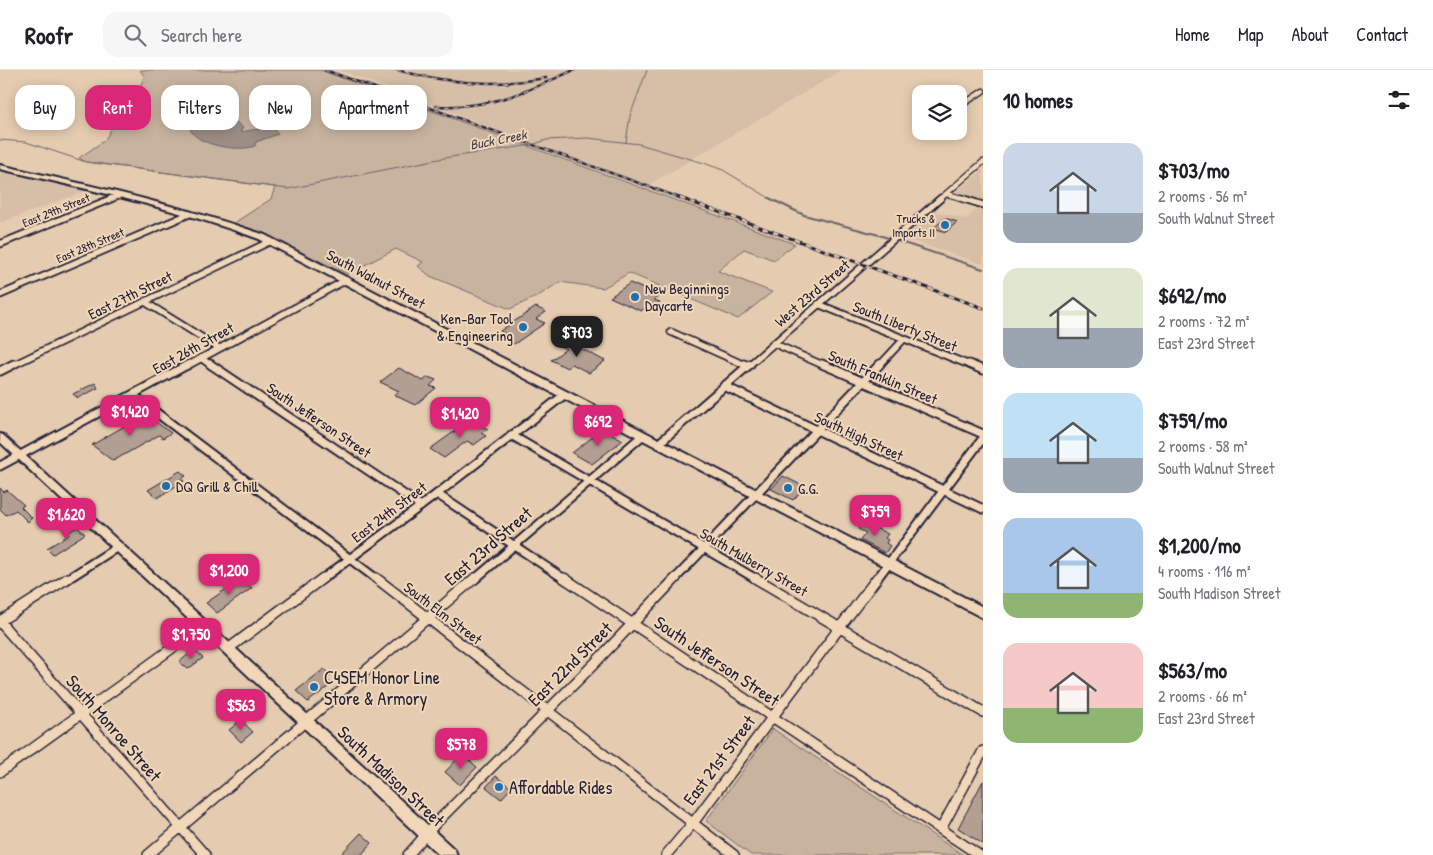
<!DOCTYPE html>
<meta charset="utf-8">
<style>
body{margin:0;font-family:"Patrick Hand",sans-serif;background:#f6f6f6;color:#202124;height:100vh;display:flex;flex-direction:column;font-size:19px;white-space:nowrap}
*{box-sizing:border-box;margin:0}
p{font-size:16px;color:#757577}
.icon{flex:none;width:28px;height:28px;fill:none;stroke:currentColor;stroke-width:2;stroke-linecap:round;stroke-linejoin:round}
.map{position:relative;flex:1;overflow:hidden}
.sheet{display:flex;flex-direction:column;background:#fff;width:450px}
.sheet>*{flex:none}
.banner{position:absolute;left:15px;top:15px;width:475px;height:45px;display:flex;gap:10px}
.controls{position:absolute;left:912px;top:15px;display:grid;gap:10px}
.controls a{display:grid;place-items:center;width:55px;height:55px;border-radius:10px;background:#fff;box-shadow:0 2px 12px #0003;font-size:25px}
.price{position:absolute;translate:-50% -42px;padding:0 11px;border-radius:10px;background:#db2777;color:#fff;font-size:16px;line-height:32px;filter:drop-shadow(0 1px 2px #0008)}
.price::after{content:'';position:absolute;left:50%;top:30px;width:15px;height:11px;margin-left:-8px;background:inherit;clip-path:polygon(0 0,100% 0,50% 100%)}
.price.on{background:#222;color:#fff}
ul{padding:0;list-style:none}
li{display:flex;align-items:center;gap:15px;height:125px;padding:0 20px}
li span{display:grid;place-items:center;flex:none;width:140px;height:100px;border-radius:15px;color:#555}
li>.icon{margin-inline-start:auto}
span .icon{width:60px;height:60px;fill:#fffc;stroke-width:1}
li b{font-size:21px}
h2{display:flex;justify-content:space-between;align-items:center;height:60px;padding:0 20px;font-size:21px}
.tag{padding:0 18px;border-radius:15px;background:#fff;box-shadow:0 2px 12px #0003;font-size:18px;line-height:45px}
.tag.on{background:#db2777;color:#fff}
header{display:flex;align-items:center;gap:30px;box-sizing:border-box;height:70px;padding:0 25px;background:#fff;border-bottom:1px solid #e0e0e0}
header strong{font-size:24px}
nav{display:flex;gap:28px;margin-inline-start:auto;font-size:18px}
.search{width:350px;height:45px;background:#f6f6f6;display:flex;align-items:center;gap:12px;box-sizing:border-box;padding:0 18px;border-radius:15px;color:#757577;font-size:19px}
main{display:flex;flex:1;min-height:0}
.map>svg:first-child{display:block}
.built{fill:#d6bea7}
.green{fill:#c8b39f;stroke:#756a6d}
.water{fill:#9c8e85;stroke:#6b6367}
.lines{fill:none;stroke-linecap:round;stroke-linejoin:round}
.stream-far1{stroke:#6b6367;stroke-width:1}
.stream{stroke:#6b6367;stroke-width:2}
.building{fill:#b29f91;stroke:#22223b}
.street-far3-casing{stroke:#22223b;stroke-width:7}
.street-far2-casing{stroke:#22223b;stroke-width:9}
.street-far1-casing{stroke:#22223b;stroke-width:11}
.street-casing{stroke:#22223b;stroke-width:12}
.secondary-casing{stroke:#22223b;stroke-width:4}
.street-far3{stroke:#f1d7b8;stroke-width:4.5}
.street-far2{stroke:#f1d7b8;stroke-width:5.5}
.street-far1{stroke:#f1d7b8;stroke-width:7}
.street{stroke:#f1d7b8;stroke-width:9}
.secondary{fill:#f1d7b8;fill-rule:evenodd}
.rail-far1-casing{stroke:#22223b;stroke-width:2.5}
.rail-casing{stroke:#22223b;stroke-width:3}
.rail-far1{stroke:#f1d7b8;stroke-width:1;stroke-dasharray:4.5;stroke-linecap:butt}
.rail{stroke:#f1d7b8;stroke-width:2;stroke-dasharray:5.5;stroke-linecap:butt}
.poi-dot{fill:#1f6fb2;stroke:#f1d7b8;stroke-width:2}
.labels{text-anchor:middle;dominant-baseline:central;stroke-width:4;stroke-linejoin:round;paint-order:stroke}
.far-street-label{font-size:12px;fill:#22223b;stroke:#f1d7b8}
.far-poi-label{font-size:12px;fill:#22223b;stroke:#f1d7b8;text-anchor:end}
.far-water-label{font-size:14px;font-style:italic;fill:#474251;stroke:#f1d7b8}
.street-label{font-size:15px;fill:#22223b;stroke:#f1d7b8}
.poi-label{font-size:15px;fill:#22223b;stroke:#f1d7b8;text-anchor:start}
.near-street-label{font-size:18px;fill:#22223b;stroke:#f1d7b8}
.near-poi-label{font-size:18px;fill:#22223b;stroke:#f1d7b8;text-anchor:start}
</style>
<header>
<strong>Roofr</strong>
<div class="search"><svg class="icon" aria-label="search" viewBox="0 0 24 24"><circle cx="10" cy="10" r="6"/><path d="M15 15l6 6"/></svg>Search here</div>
<nav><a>Home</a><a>Map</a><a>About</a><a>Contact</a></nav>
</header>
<main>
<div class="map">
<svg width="983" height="785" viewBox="0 0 983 785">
<rect width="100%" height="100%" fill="#e5ccb0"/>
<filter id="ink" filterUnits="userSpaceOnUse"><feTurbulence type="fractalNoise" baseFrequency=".02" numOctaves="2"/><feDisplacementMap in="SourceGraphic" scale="10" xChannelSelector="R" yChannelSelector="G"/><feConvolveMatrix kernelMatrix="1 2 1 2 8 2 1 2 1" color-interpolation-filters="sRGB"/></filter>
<g filter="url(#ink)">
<g class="built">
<polygon points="339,0 842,0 647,116"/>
<polygon points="983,99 983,132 955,123 966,114"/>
<polygon points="0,100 88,120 0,153"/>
<polygon points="980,136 983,137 983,194 903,168 934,141 967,149"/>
</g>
<g class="green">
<polygon points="140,0 320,0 795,174 774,190 744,179 718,201 772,222 738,249 629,203 603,218 560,212 538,226 510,239 430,206 418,196 423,192 396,179 347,204 258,162 234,153 271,129 275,117 86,92 79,88 105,70 124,35 139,21 144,6"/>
<polygon points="773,659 963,785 751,785 706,751"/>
</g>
<path class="water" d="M228 51 236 52 243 58 240 62 271 57 274 58 278 64 256 72 255 76C240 82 197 76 190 59 198 53 216 53 228 51Z"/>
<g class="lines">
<g class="stream-far1">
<polyline points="0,70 26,72 86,92 288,119 444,88 532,75 546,70 588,68 639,74 704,93 723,100 771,129"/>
<polyline points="626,72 630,46 647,0"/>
</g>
<polyline class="stream" points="769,128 804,145 879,165 983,199"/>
</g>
<g class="building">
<polygon points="945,148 957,152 946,162 934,158"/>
<polygon points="630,213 660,226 654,230 660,232 651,239 646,237 641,241 610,227"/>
<polygon points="536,237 546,242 536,249 545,253 514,274 503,269 508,265 500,261"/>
<polygon points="566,271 588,282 605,291 589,303 572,294 567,298 551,290 566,279 559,276"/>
<polygon points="399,298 423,311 428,307 436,310 430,316 436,318 415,335 394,325 399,321 380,312"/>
<polygon points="95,313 98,318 78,328 73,324"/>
<polygon points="145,344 171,363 163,368 159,365 113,391 92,375"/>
<polygon points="469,351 488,359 481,363 486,366 474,375 467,371 444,388 430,379"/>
<polygon points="603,359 623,370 592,394 572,383"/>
<polygon points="180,401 186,406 181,409 184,411 157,428 148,420"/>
<polygon points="783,406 805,417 793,430 771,419"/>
<polygon points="0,418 4,422 7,420 24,435 21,437 32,448 28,452 16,440 6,445 0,439"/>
<polygon points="863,452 888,464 885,468 888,470 886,473 890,476 885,483 860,470 866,463 858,459"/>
<polygon points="77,457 85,464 53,484 47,478 69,465 67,463"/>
<polygon points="241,509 252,518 217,543 206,533"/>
<polygon points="194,580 203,588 188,599 179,592"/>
<polygon points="324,599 331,606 326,609 332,614 308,632 296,621"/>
<polygon points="241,650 253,662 241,672 229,660"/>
<polygon points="462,684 477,697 460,715 445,702"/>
<polygon points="496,706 511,718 501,729 486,717"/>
<polygon points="983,711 983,774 958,758"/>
<polygon points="361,763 372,773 361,785 340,785"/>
</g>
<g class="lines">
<defs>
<g id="street-far3">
<polyline points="962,35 983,21"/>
<polyline points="947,124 965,129"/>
<polyline points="110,129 119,126"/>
<polyline points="940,129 983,92"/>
</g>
<g id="street-far2">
<polyline points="961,128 983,135"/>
<polyline points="0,174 113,128"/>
<polyline points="0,225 189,144"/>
<polyline points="145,232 219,278"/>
<polyline points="818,234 972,296"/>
<polyline points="671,262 747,296"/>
<polyline points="773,273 825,296"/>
<polyline points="201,288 212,296"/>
<polyline points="11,296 271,171"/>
<polyline points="187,296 346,210"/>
<polyline points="748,296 941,128"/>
<polyline points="879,296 904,269"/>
</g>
<g id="street-far1">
<polyline points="210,294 421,436"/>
<polyline points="744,294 748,296"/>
<polyline points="822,294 983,364"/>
<polyline points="969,294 983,300"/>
<polyline points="0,301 14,294"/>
<polyline points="724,316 983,439"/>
<polyline points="133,325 378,510"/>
<polyline points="511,365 758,510"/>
<polyline points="658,374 750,294"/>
<polyline points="0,396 189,294"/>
<polyline points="437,424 566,510"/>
<polyline points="66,510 119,476"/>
<polyline points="321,510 437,424 564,325"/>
<polyline points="474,510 642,366"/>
<polyline points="674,510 880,294"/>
<polyline points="876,510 983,368"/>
</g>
<g id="street">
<polyline points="376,508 734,785"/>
<polyline points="564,508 979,785"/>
<polyline points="755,508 983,642"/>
<polyline points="0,551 68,508"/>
<polyline points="0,552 205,785"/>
<polyline points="228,579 323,508"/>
<polyline points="0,702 203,556"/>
<polyline points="941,759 983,681"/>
<polyline points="148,785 475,508"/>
<polyline points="408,785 437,752 593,595 676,508"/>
<polyline points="666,785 693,753 877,508"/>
</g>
<g id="secondary">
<path d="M0 95C89 115 179 135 265 165L983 537V548L259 169C175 138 87 119 0 99Z"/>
<polygon points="0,364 3,365 455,780 457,785 439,785 0,372"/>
</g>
</defs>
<use href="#street-far3" class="street-far3-casing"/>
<use href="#street-far2" class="street-far2-casing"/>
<use href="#street-far1" class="street-far1-casing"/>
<use href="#street" class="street-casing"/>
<use href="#secondary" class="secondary-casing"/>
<use href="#street-far3" class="street-far3"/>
<use href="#street-far2" class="street-far2"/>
<use href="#street-far1" class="street-far1"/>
<use href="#street" class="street"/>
<use href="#secondary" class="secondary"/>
<defs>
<g id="rail-far1">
<polyline points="325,0 683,129"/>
<path d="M397 0C447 14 495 17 546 8"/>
<path d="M436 36C490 39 526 22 574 0"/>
</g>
<polyline id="rail" points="680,128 983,238"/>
</defs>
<use href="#rail-far1" class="rail-far1-casing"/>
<use href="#rail" class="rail-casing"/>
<use href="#rail-far1" class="rail-far1"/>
<use href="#rail" class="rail"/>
</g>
</g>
<g class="poi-dot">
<circle cx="945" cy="155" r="5"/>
<circle cx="635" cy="227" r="5"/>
<circle cx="523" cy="257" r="5"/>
<circle cx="166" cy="416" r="5"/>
<circle cx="788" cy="418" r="5"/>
<circle cx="314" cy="617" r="5"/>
<circle cx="499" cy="717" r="5"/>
</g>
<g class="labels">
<g class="far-street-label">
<text transform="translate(56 140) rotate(-22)">East 29th Street</text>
<text transform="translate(90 175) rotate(-23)">East 28th Street</text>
</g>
<g class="far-poi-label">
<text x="935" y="148">Trucks &amp;<tspan x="935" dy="14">Imports II</tspan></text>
</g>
<g class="far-water-label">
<text transform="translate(498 69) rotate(-11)">Buck Creek</text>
</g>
<g class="street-label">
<text transform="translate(376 209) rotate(28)">South Walnut Street</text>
<text transform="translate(812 223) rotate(-41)">West 23rd Street</text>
<text transform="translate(130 225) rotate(-26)">East 27th Street</text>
<text transform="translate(905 256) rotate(22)">South Liberty Street</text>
<text transform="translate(193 278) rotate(-29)">East 26th Street</text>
<text transform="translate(883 307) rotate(23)">South Franklin Street</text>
<text transform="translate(319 350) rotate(34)">South Jefferson Street</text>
<text transform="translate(859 366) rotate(25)">South High Street</text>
<text transform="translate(389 442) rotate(-37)">East 24th Street</text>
<text transform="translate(754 492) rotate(30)">South Mulberry Street</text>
<text transform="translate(443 543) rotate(37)">South Elm Street</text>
</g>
<g class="poi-label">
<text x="645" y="218">New Beginnings<tspan x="645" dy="17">Daycarte</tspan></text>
<text x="513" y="248" text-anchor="end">Ken-Bar Tool<tspan x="513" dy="17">&amp; Engineering</tspan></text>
<text x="176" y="416">DQ Grill &amp; Chill</text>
<text x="798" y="418">G.G.</text>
</g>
<g class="near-street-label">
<text transform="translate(488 476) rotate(-41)">East 23rd Street</text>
<text transform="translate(717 591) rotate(34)">South Jefferson Street</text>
<text transform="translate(570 594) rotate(-45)">East 22nd Street</text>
<text transform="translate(114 658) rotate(49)">South Monroe Street</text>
<text transform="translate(719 690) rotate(-53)">East 21st Street</text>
<text transform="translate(391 706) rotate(43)">South Madison Street</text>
</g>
<g class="near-poi-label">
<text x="324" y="607">C4SEM Honor Line<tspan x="324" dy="21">Store &amp; Armory</tspan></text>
<text x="509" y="717">Affordable Rides</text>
</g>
</g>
</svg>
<div class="controls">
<a><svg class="icon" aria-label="layers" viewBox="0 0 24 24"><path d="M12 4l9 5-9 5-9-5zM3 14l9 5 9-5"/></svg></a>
</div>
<b class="price on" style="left:577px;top:288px">$703</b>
<b class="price" style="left:130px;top:367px">$1,420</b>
<b class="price" style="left:460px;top:369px">$1,420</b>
<b class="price" style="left:598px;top:377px">$692</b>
<b class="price" style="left:875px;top:467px">$759</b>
<b class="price" style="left:66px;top:470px">$1,620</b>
<b class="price" style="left:229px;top:526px">$1,200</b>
<b class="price" style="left:191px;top:590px">$1,750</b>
<b class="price" style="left:241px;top:661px">$563</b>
<b class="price" style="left:461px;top:700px">$578</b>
<div class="banner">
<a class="tag">Buy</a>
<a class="tag on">Rent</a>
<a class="tag">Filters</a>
<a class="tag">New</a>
<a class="tag">Apartment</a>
</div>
</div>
<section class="sheet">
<h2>10 homes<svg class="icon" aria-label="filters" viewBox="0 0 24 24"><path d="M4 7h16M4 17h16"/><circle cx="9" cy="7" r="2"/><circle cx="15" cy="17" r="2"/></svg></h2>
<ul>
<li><span style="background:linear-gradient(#c9d6e8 70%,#9aa5b1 0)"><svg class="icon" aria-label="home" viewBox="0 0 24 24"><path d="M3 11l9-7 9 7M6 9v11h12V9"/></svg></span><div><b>$703/mo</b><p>2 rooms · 56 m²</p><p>South Walnut Street</p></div></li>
<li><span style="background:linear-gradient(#dfe7d0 60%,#9aa5b1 0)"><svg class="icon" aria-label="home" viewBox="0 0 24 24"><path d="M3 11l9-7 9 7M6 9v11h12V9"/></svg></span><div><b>$692/mo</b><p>2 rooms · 72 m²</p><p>East 23rd Street</p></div></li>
<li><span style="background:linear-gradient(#bfe0f5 65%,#9aa5b1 0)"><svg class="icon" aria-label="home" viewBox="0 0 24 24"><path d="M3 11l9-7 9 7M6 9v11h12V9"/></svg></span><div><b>$759/mo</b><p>2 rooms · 58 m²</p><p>South Walnut Street</p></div></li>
<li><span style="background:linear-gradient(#a9c7e8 75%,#8fb573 0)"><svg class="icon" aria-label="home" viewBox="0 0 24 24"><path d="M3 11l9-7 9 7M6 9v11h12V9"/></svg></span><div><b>$1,200/mo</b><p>4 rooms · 116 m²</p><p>South Madison Street</p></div></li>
<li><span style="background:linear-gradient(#f6c9c9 65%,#8fb573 0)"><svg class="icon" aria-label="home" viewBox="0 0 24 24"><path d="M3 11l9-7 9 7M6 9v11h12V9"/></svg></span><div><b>$563/mo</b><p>2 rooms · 66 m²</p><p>East 23rd Street</p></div></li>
</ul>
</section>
</main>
